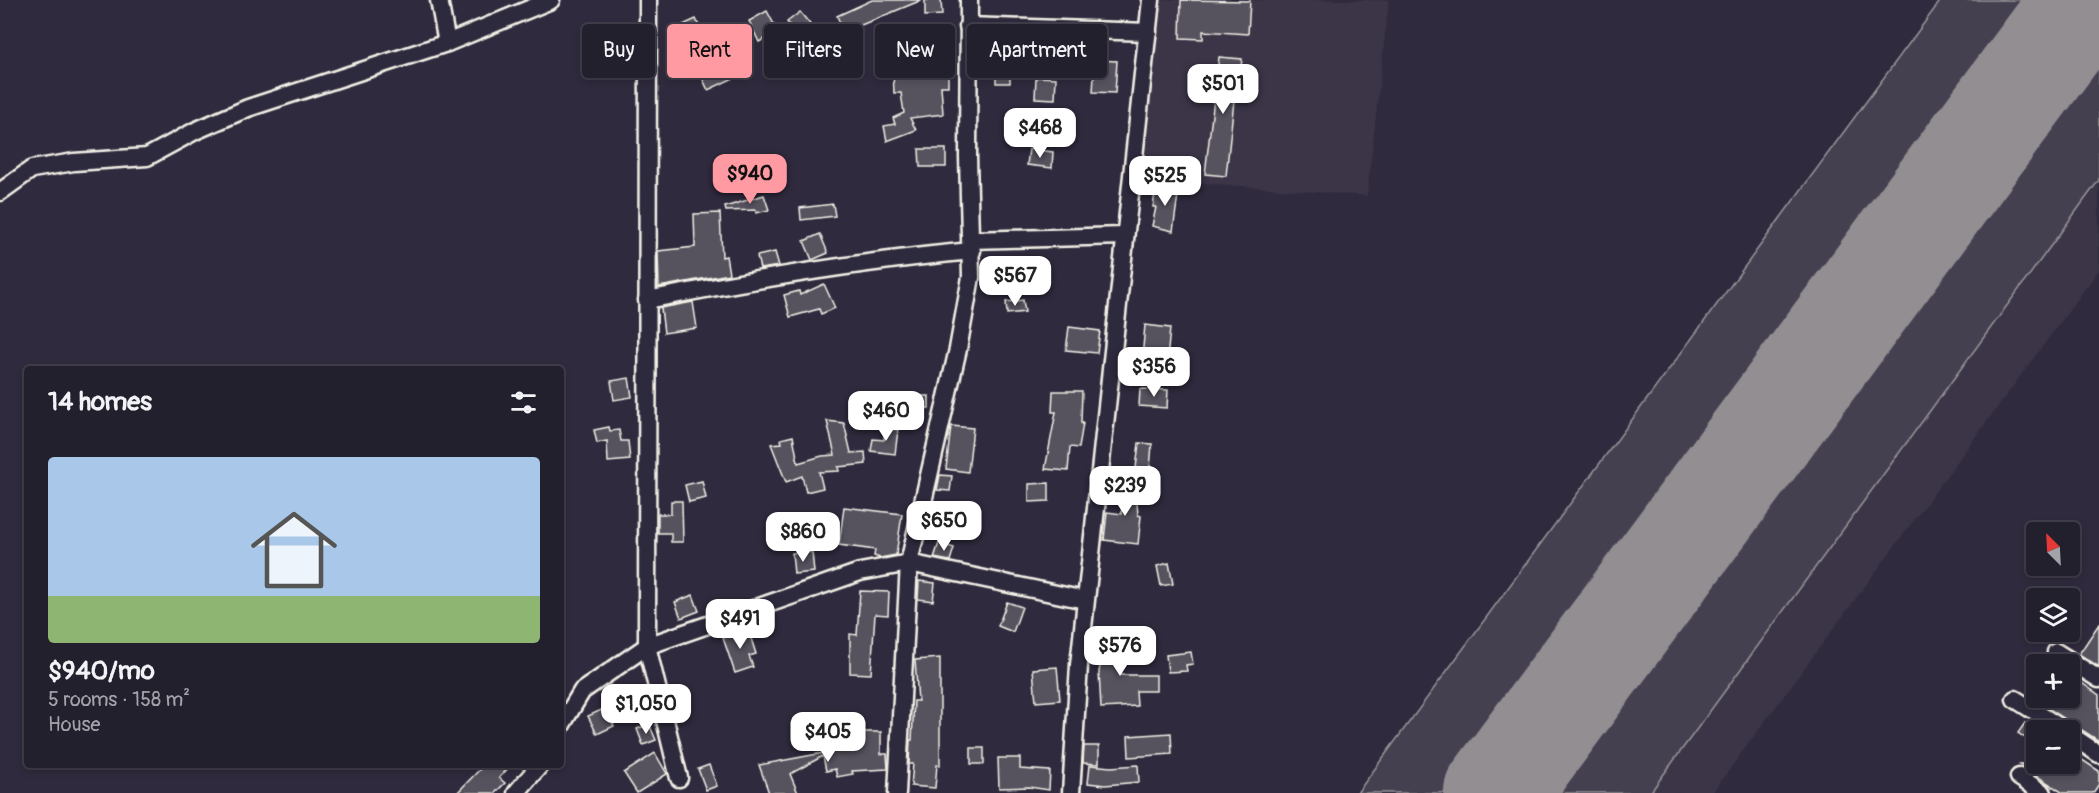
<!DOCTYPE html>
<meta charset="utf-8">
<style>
body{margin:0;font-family:Pangolin,sans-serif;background:#2f2d3a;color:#f1f3f6;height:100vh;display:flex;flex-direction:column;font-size:22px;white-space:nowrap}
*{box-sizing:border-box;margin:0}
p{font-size:20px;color:#a3a3aa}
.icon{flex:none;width:33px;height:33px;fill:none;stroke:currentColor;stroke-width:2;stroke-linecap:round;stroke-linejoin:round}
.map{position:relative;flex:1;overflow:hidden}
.sheet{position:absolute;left:24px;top:366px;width:540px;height:402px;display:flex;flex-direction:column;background:#23202e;border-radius:6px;box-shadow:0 3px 9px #0003,0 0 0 2px #403e4a}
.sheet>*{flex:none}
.top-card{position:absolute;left:582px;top:24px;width:570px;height:54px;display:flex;gap:12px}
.needle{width:39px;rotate:336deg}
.tools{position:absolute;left:2026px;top:522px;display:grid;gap:12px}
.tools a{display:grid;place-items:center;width:54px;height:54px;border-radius:6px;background:#23202e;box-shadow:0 3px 9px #0003,0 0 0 2px #403e4a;font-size:30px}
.price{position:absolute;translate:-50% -51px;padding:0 14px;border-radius:12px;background:#fff;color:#222;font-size:20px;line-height:39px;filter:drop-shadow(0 2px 3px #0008)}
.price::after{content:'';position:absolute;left:50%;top:36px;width:18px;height:14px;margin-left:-9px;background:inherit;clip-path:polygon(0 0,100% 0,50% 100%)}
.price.on{background:#ff9aa2;color:#111}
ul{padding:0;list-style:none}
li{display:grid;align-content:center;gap:12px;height:318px;padding:0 24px}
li+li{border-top:2px solid #403e4a}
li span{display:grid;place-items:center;height:186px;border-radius:6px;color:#555}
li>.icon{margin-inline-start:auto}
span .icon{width:108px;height:108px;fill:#fffc;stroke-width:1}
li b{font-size:26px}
h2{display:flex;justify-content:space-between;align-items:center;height:72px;padding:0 24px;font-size:26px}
.tag{padding:0 21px;border-radius:6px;background:#23202e;box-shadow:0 3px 9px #0003,0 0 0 2px #403e4a;font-size:21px;line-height:54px}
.tag.on{background:#ff9aa2;color:#111}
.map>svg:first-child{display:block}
.built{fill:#3b3647}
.green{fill:#454050;stroke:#9c989c;stroke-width:1.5}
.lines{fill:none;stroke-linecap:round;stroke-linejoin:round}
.runway{stroke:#928e92;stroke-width:104}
.building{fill:#56525f;stroke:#f4f1e8;stroke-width:1.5}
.minor-casing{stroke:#f4f1e8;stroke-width:21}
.minor{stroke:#2f2a3d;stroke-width:16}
</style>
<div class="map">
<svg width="2099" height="793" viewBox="0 0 2099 793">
<rect width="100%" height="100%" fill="#2f2a3d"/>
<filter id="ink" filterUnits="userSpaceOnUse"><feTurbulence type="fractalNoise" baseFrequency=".0167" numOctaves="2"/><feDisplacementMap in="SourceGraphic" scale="12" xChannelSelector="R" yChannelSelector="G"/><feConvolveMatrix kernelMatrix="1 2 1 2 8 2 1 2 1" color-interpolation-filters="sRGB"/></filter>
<g filter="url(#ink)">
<g class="built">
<polygon points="1158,0 1389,0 1367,196 1138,178"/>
<polygon points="1941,0 2099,0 2099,270 1712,793 1357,793"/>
</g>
<g class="green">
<polygon points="1941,0 2037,0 1444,793 1357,793"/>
<polygon points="1022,36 1091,39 1089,74 1020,70"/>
<polygon points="2099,41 2099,180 1650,793 1547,793"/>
</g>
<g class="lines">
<polyline class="runway" points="1496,793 2085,0"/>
</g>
<g class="building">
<polygon points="872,0 922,0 844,32 837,16"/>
<polygon points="925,0 941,0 942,15 925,16"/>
<polygon points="1181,0 1250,1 1248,34 1203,31 1203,39 1180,38"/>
<polygon points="767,11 778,32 759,42 749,21"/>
<polygon points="800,12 813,28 801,38 787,22"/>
<polygon points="696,19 711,52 724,46 738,76 708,90 687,46 683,48 674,29"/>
<polygon points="926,44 948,44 948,86 941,86 943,114 910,118 916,130 887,141 884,126 895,124 893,118 904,113 901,93 894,93 893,71 928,69"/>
<polygon points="1219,57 1242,59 1238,92 1235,91 1226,176 1205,174"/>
<polygon points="1095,60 1117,61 1115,93 1093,92"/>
<rect x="996" y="66" width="14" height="17"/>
<polygon points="1036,77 1056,78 1055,99 1035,98"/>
<polygon points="919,149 946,149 946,167 920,167"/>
<polygon points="1029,149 1053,152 1052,168 1027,165"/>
<polygon points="1156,185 1179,188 1173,231 1152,226 1156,207 1153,207"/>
<polygon points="764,195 769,210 756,213 756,210 726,211 725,207"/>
<polygon points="833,204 835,216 801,220 800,208"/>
<polygon points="720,213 722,257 726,256 729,274 659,287 658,251 695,247 694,214"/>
<polygon points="820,234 828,253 812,260 804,241"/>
<polygon points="775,252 779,266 760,269 757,256"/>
<polygon points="824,284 835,308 821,314 819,309 790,317 784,295 799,291 800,295"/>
<polygon points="1023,300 1025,312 1007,314 1006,302"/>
<polygon points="693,302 697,328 664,333 661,308"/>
<polygon points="1145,325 1170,328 1167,361 1142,359"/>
<polygon points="1069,327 1100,331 1097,353 1066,350"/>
<polygon points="629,378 632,397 614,400 611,381"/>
<polygon points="1140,389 1168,390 1167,408 1139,406"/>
<polygon points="1053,391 1082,391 1081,423 1083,423 1079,448 1070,447 1068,471 1045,469 1056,412 1052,412"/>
<rect x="907" y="396" width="22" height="12"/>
<polygon points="827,421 844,423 851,453 865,452 866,464 838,467 839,471 819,472 823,488 806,492 802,476 786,482 771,444 782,443 781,439 793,436 798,463 822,456 835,455"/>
<polygon points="951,426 973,428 968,472 946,469"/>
<polygon points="609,427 610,431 619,430 621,441 628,441 630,460 608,462 607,441 597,443 594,430"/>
<polygon points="885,428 898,430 895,454 871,451 873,439 884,440"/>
<polygon points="1139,443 1152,444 1150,469 1136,468"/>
<polygon points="940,475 952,476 950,491 937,490"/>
<polygon points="1135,479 1138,515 1141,516 1138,544 1104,540 1107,512 1122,514 1120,480"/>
<polygon points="702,481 706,498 689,502 685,485"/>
<polygon points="1049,483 1049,501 1029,502 1029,484"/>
<polygon points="671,501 682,501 683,542 671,542 671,533 658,533 658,514 671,514"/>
<polygon points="844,507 902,514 896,555 880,558 874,556 875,550 839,545"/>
<polygon points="939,543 954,548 950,561 934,558"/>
<polygon points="812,552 814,572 794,574 792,553"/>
<polygon points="1169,563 1173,584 1161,586 1157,566"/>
<polygon points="919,581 935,583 933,601 918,599"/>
<polygon points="860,591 889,592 888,615 875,614 871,674 850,673 850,634 857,635"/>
<polygon points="693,595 699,611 681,618 675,602"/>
<polygon points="1007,602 1022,607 1013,632 998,626"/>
<polygon points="2099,624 2099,667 2079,654"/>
<polygon points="748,629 756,654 749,656 753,667 735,673 723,638"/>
<polygon points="1105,636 1127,639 1121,675 1156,675 1156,691 1136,691 1137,706 1101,708 1099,672"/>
<polygon points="1191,652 1193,664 1186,665 1187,671 1168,672 1166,655"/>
<polygon points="940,658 940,765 937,765 935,788 911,786 913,764 909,764 910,740 912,740 914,701 918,701 915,660"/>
<polygon points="1057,667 1060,700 1036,702 1033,669"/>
<polygon points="2070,675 2099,695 2099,741 2032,698 2055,698 2070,708"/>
<polygon points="606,708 614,726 597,734 588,716"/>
<polygon points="817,718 824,733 799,744 793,732 799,729 798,725"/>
<polygon points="2025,723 2037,730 2037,746 2018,733"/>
<polygon points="649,724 656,740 643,745 637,729"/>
<polygon points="861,732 881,732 881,754 887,754 888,769 852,771 853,774 837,777 835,769 826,771 823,756 790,774 798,793 769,793 759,765 860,746"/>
<polygon points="1171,733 1172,754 1129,757 1128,736"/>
<polygon points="1084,746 1099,746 1099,764 1083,763"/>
<rect x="971" y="748" width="13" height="16"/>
<polygon points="2070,752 2099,771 2099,784 2093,793 2063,793 2019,764 2070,764"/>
<polygon points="655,753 667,774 637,793 624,773"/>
<polygon points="998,758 1020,758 1020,769 1050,771 1049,790 1029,787 999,788"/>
<polygon points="484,765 511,765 499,778 505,783 495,793 457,793"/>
<polygon points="709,765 717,786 706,790 698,769"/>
<polygon points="1090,765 1111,767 1138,765 1139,782 1105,785 1088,783"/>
</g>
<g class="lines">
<defs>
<g id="minor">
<polyline points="439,0 447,43"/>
<polyline points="648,0 647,646 679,778"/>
<polyline points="968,26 1148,32"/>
<polyline points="0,192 32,169 74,162 147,157 195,131 248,108 447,43 551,0"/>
<polyline points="971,240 1125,236"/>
<path d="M647 300C755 279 863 261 972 251"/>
<polyline points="2056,652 2099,679"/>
<polyline points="2015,699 2064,730"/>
<polyline points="561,726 582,691 647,646 860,572 909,563 1085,600"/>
<polyline points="2070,735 2099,754"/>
<polyline points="2019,777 2043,793"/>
<polyline points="516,793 540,765"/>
<polyline points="897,793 909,563 958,349 971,277 968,156 969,0"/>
<polyline points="1071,793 1079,665 1151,0"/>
</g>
</defs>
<use href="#minor" class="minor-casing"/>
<use href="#minor" class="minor"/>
</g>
</g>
</svg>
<div class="tools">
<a><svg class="needle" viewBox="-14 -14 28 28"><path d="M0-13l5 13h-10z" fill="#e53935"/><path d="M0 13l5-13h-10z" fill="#a3a3aa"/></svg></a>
<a><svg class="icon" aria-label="layers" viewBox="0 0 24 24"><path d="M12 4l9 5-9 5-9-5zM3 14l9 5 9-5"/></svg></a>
<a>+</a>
<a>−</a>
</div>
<b class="price" style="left:1223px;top:115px">$501</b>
<b class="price" style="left:1040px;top:159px">$468</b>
<b class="price on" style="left:750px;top:205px">$940</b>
<b class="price" style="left:1165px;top:207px">$525</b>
<b class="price" style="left:1015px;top:307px">$567</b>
<b class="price" style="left:1154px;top:398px">$356</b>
<b class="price" style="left:886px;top:442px">$460</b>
<b class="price" style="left:1125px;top:517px">$239</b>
<b class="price" style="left:944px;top:552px">$650</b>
<b class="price" style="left:803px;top:563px">$860</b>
<b class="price" style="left:740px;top:650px">$491</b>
<b class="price" style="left:1120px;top:677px">$576</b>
<b class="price" style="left:646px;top:735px">$1,050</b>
<b class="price" style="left:828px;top:763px">$405</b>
<div class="top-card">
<a class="tag">Buy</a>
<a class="tag on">Rent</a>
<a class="tag">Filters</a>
<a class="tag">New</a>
<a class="tag">Apartment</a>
</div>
<section class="sheet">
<h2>14 homes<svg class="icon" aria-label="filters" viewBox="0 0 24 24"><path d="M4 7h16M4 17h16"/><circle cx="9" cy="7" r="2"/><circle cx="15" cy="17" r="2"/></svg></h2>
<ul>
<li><span style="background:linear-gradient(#a9c7e8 75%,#8fb573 0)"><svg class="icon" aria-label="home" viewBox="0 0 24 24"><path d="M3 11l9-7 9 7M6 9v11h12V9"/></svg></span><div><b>$940/mo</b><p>5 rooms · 158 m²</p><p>House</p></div></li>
</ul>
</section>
</div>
